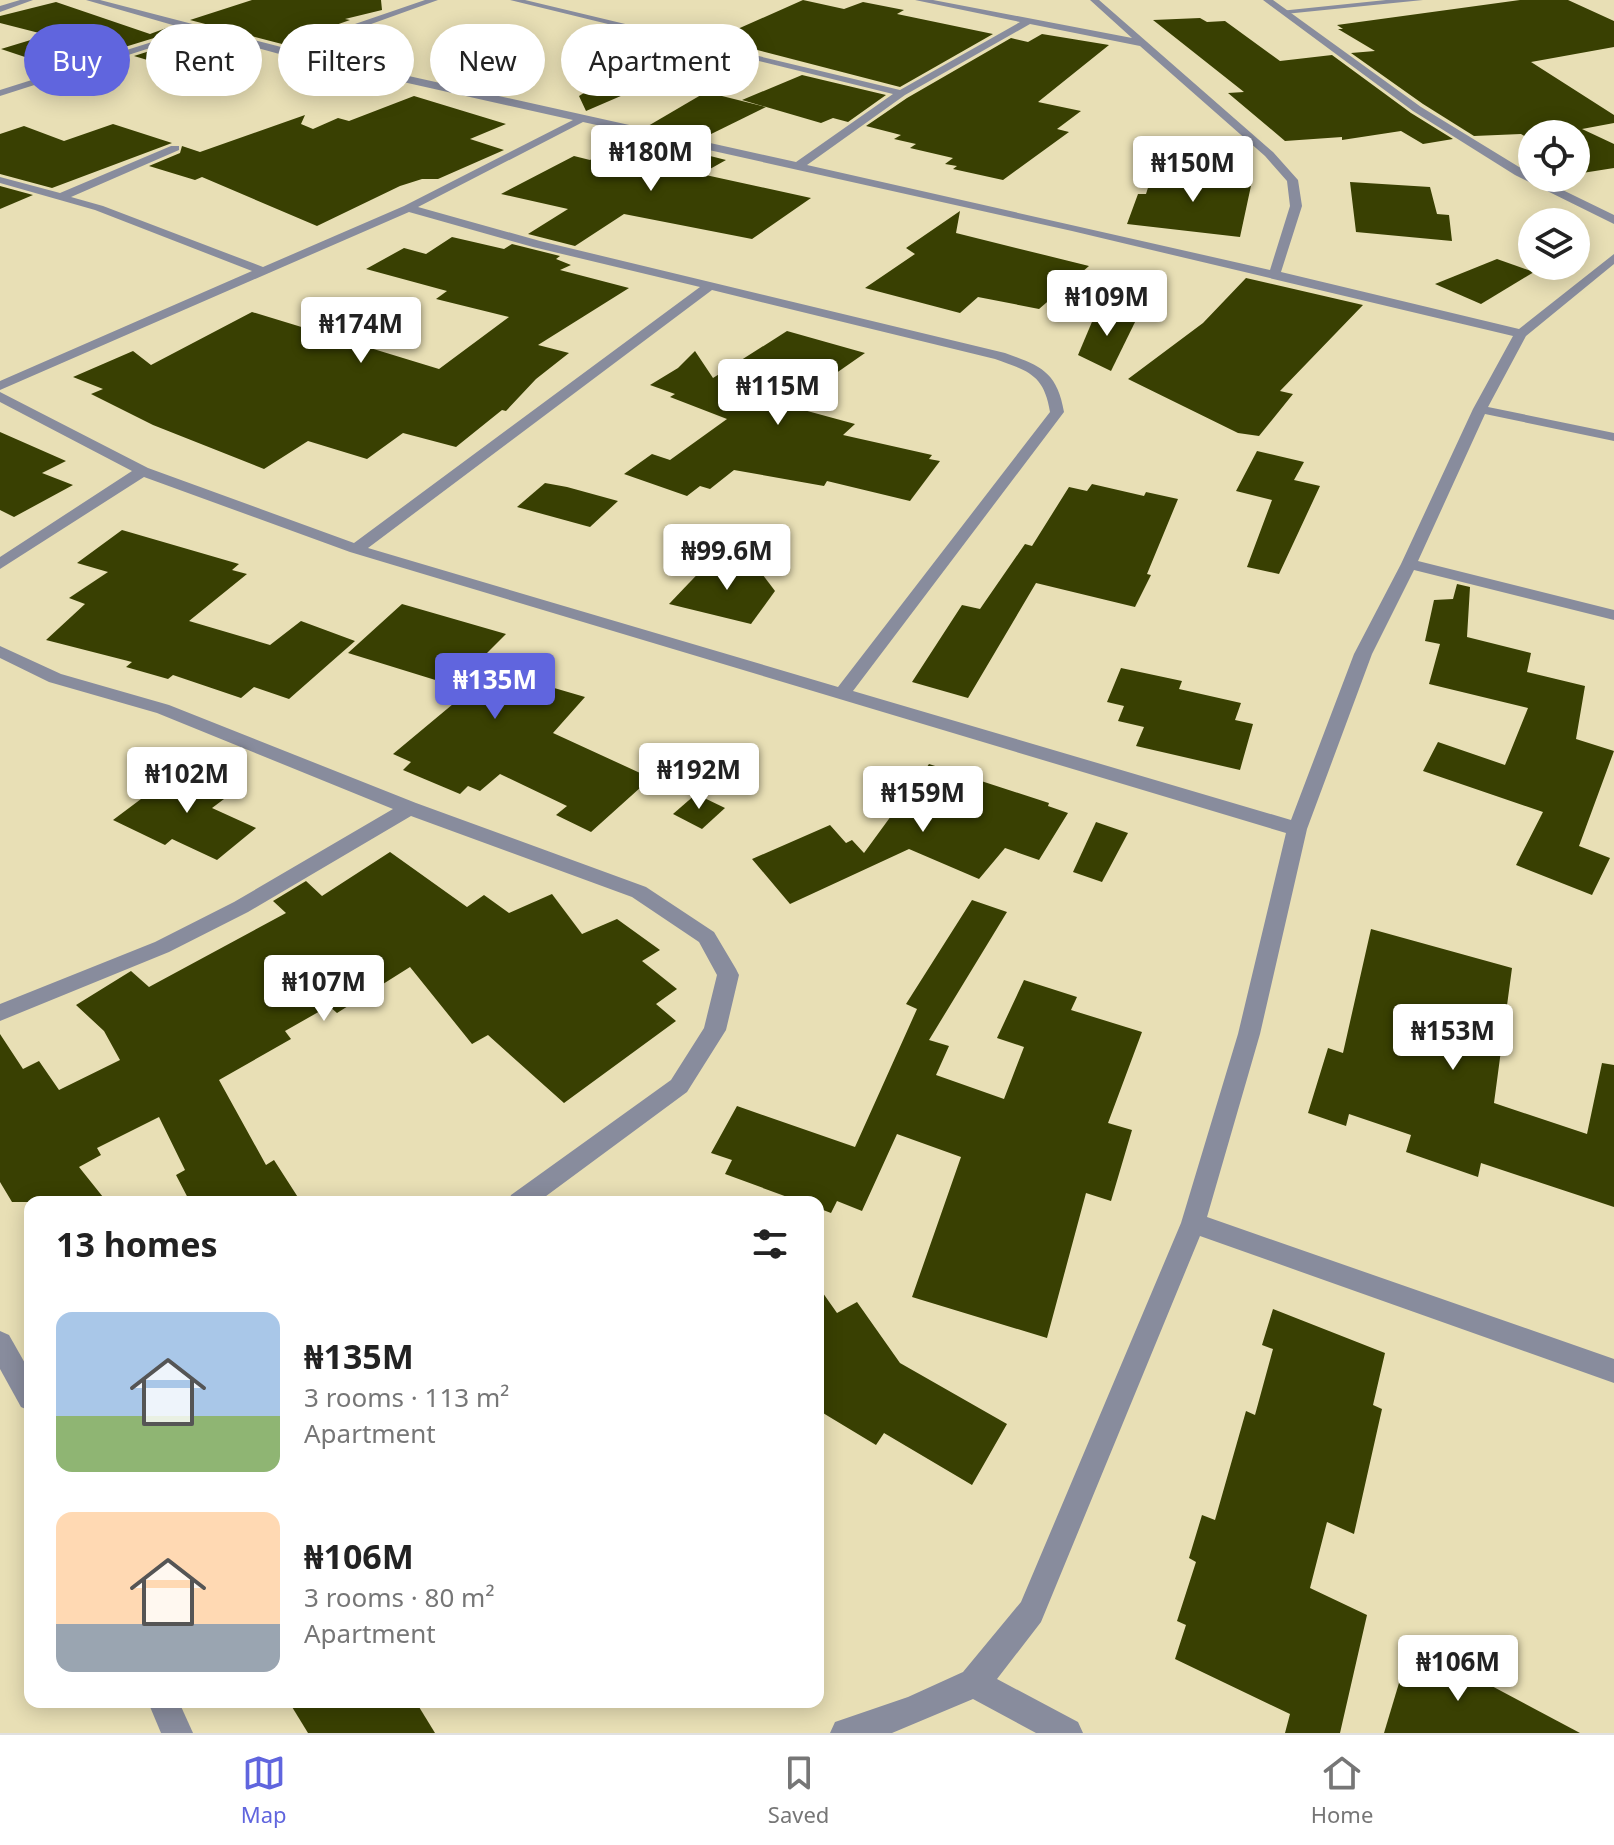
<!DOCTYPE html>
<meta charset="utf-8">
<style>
body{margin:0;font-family:"Noto Sans",sans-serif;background:#f2f2f2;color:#222;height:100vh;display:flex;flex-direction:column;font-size:30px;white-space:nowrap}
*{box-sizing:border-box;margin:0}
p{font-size:26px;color:#767676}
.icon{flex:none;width:44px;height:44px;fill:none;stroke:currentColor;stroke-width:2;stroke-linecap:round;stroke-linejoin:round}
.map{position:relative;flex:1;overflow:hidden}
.drawer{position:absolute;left:24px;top:1196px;width:800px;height:512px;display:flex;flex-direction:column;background:#fff;border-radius:16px;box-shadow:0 4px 20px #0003}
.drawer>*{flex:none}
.hud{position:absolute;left:24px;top:24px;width:800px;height:72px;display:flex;gap:16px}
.controls{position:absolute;left:1518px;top:120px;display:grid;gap:16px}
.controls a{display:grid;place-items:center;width:72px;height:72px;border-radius:50%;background:#fff;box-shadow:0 4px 20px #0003;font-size:40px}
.price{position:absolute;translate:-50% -68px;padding:0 18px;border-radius:8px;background:#fff;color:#222;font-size:26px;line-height:52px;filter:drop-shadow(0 2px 4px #0008)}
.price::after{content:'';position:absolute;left:50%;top:48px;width:24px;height:18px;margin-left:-12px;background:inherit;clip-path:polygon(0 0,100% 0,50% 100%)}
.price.current{background:#6065de;color:#fff}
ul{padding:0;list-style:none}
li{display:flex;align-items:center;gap:24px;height:200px;padding:0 32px}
li span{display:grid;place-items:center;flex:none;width:224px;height:160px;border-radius:16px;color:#555}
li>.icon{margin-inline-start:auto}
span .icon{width:96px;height:96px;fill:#fffc;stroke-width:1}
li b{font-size:34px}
h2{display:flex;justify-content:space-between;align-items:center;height:96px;padding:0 32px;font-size:34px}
.tag{padding:0 28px;border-radius:36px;background:#fff;box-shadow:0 4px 20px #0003;font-size:28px;line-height:72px}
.tag.current{background:#6065de;color:#fff}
.tab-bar{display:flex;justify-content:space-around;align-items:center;height:112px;border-top:2px solid #e0e0e0;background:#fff;font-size:22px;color:#767676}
.tab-bar a{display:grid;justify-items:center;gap:4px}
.tab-bar .current{color:#6065de}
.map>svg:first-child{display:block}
.building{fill:#394002}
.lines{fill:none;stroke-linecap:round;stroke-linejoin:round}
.minor{fill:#888c9d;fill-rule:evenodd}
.tertiary{fill:#888c9d;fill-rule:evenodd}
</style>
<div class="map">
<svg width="1614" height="1733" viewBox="0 0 1614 1733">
<rect width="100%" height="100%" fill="#e8dfb5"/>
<g class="building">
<polygon points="252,0 381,0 382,10 345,19 350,20 282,44 190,20"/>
<polygon points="803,0 844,9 863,2 904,10 897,14 993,34 900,87 715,39"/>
<polygon points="1520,0 1568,0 1614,21 1614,47 1531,62 1614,115 1614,123 1582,129 1614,144 1614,168 1576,174 1576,130 1532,134 1532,137 1526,137 1521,134 1474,136 1423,104 1351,53 1375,51 1338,29 1343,29 1337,25"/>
<polygon points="56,2 150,34 169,27 180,30 115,50 101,46 46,64 1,49 47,35 0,23 0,16"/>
<polygon points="1200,18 1207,22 1225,21 1280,61 1332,55 1411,113 1453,139 1423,144 1401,131 1342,140 1342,137 1285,141 1228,93 1244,92 1153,20"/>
<polygon points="1042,34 1109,45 1038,102 1081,111 1057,129 1069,132 1003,180 953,169 957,166 945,164 953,158 910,148 916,144 894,139 901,135 866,126 907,98 1011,38 1028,42"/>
<polygon points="200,35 260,52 194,74 134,56"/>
<polygon points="667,45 709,58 586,111 579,96 627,66 614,62"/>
<polygon points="802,75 886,95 848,122 833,118 821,123 742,100"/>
<polygon points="706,92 766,107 703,138 648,126"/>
<polygon points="414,96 506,124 470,139 504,150 438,179 422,179 400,186 317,226 202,177 195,180 149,166 180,153 182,146 200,152 305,115 301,124 313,129 338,118 349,121"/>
<polygon points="113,124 172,143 52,188 0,174 0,134 24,126 64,141"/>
<polygon points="631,136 726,160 701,174 811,198 752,239 624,214 575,246 528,234 568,209 501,194 574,156 590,160"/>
<polygon points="1153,172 1252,181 1240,237 1127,224 1138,194 1146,194"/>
<polygon points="1350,182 1430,187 1437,214 1449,215 1452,241 1356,232"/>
<polygon points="0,186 33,195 0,209"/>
<polygon points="960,211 956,233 1089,266 1039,309 978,297 960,313 865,288 915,254 906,248"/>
<polygon points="452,237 504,249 512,244 560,256 556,259 571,265 560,270 629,288 538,345 569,353 536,379 506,411 502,410 456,447 403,433 367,459 308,441 264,469 153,425 91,394 103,389 73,377 133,351 151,365 252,312 439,369 509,317 436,299 447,291 366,269 404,248 426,254"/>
<polygon points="1497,259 1534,272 1481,304 1435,284"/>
<polygon points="1246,278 1363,305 1280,391 1293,394 1259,436 1238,433 1128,379 1203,323"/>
<polygon points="1097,310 1138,316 1111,371 1078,355"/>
<polygon points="787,331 865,353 789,406 855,424 843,435 932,455 929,459 940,461 910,501 827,481 824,486 734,470 710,489 700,486 687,496 624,474 652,454 670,460 727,419 670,397 675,394 650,385 678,368 695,351 713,378"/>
<polygon points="0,432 66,461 42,473 73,485 14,517 0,510"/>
<polygon points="1257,451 1304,462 1294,480 1320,486 1279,574 1247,567 1272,500 1236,491"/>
<polygon points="545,483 567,487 618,501 590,527 517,507"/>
<polygon points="1092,484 1144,496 1146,492 1178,499 1147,574 1151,575 1135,607 1036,583 968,698 912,682 962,605 980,609 1025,544 1032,546 1069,487 1087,491"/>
<polygon points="122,530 239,564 232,570 247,574 189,621 270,645 301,621 355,641 289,699 254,687 241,698 173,675 168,679 126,667 132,662 46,640 85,604 69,598 108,572 77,563"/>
<polygon points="711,560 760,571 775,591 751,624 669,604"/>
<polygon points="1457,584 1470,587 1467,637 1531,653 1527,672 1585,686 1576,739 1614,751 1579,846 1610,858 1592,895 1516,865 1543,812 1423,771 1438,742 1505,765 1528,708 1429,684 1440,644 1425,641 1434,600 1453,599"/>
<polygon points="402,604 506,634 475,665 585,697 553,733 651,778 591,832 556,815 567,806 500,774 480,791 468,786 460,794 403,770 411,762 393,754 459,699 449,696 458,687 348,653"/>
<polygon points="1121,668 1182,681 1179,689 1241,703 1235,720 1253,724 1240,770 1136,746 1144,727 1118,721 1124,706 1107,702"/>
<polygon points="929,764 1049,803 1048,806 1068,813 1039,860 1005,848 979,879 909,849 790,904 752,859 830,825 846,843 852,840 864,853"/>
<polygon points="185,766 236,790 212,808 256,828 217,860 172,839 165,845 113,820"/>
<polygon points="696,794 725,808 702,829 673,814"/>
<polygon points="1096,822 1128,833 1102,882 1073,872"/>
<polygon points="390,852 467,907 484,895 509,913 552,894 582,934 617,919 660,950 642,961 677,989 656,1004 676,1021 564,1103 488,1035 472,1044 410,967 337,1013 329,1006 285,1031 291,1039 219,1080 266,1165 274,1160 301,1202 190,1202 176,1175 185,1170 159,1117 97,1148 101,1155 79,1167 107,1202 12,1202 0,1182 0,1034 23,1069 39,1061 59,1090 120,1060 104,1031 76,1005 131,971 149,987 286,913 273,901 306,881 322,896"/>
<polygon points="972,900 1007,912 929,1040 949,1046 936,1075 1004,1099 1024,1047 997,1038 1024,980 1077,997 1071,1010 1142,1032 1108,1123 1132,1130 1111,1201 1086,1193 1047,1338 912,1297 961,1157 897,1134 862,1211 837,1201 831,1213 818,1208 818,1202 801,1202 725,1174 732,1160 711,1153 737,1106 855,1147 917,1009 906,1004"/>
<polygon points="1371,929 1512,968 1494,1103 1587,1134 1602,1063 1614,1065 1614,1207 1481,1163 1478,1177 1406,1152 1411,1135 1349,1114 1346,1126 1308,1113 1328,1048 1343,1053"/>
<polygon points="818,1286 837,1313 857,1302 900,1363 1007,1424 972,1485 884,1433 876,1445 818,1410"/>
<polygon points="1273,1309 1385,1353 1373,1405 1382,1409 1354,1534 1327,1522 1310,1588 1367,1615 1340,1733 1285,1733 1290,1714 1175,1659 1186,1625 1177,1621 1196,1562 1189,1558 1202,1515 1215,1520 1246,1411 1255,1415 1273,1349 1262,1345"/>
<polygon points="1411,1643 1580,1733 1384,1733"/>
<polygon points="289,1702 416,1702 435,1733 308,1733"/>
</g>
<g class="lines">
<g class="minor">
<polygon points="20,0 33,0 0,12 0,6"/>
<path d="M86 0H100L285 48 425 0H438L296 51 796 162 893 94 510 0H525L900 90 1020 22 915 0H933L1132 38 1090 0H1099L1273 152 1298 180 1302 206 1281 272 1519 329 1614 254V264L1526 336 1488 407 1614 433V441L1485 414 1418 561 1614 610V620L1414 570 1372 654 1307 829 1260 1034 1207 1217 1614 1359V1383L1200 1236 1041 1622 997 1679 1078 1722 1083 1733H1036L973 1699 892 1733H830L835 1722 908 1697 963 1672 1021 1602 1181 1223 1238 1034 1286 833 350 552 144 477 0 569V557L132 471 0 402V392L148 468 354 543 700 287 533 247 409 212 0 390V381L252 271 95 210 0 183V177L60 193 171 146H179V150L71 197 103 206 263 267 404 206 573 120 283 55 200 32 0 96V90L190 30ZM1030 24 1140 46 1265 156 1287 181 1290 206 1270 270 807 165 905 95ZM583 122 1072 231 1513 336 1473 409 1401 564 1354 654 1291 820 853 691 1064 412C1057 371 1040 366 1005 353L540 241 418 207ZM712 290 995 359C1028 371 1044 374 1050 412L838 687 368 548Z"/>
<polygon points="1386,0 1423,0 1285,14 1280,11"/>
<polygon points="0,646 61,674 169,705 416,803 646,887 714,932 736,969 739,975 726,1030 687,1092 538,1202 508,1202 511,1195 671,1080 704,1028 717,975 699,942 632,897 411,816 248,912 169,952 0,1021 0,1004 155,942 234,902 393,809 157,713 49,682 0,658"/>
<polygon points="0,1331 9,1335 30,1372 30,1411 21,1407 0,1369"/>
<polygon points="148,1702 179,1702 193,1733 161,1733"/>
</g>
<polygon class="tertiary" points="1263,0 1273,0 1421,107 1532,175 1532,178 1538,178 1614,215 1614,224 1515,175 1413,111"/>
</g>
</svg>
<div class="controls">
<a><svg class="icon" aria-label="locate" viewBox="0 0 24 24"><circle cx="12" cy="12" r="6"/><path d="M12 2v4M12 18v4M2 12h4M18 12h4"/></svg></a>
<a><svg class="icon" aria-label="layers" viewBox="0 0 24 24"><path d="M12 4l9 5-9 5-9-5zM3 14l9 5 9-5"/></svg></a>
</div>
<b class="price" style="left:651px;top:193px">₦180M</b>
<b class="price" style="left:1193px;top:204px">₦150M</b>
<b class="price" style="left:1107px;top:338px">₦109M</b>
<b class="price" style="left:361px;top:365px">₦174M</b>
<b class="price" style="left:778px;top:427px">₦115M</b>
<b class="price" style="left:727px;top:592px">₦99.6M</b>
<b class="price current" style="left:495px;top:721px">₦135M</b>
<b class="price" style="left:699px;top:811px">₦192M</b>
<b class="price" style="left:187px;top:815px">₦102M</b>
<b class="price" style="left:923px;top:834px">₦159M</b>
<b class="price" style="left:324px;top:1023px">₦107M</b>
<b class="price" style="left:1453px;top:1072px">₦153M</b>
<b class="price" style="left:1458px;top:1703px">₦106M</b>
<div class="hud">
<a class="tag current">Buy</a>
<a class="tag">Rent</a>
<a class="tag">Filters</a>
<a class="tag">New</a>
<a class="tag">Apartment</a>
</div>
<section class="drawer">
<h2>13 homes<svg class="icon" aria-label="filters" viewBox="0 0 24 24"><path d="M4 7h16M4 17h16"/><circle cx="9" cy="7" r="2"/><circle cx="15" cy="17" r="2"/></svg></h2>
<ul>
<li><span style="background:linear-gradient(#a9c7e8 65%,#8fb573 0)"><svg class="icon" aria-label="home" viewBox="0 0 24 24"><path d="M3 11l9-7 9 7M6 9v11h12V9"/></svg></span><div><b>₦135M</b><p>3 rooms · 113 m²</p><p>Apartment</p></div></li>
<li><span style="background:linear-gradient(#ffd9b3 70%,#9aa5b1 0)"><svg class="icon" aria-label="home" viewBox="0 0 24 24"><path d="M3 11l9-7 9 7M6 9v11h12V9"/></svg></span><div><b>₦106M</b><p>3 rooms · 80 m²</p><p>Apartment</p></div></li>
</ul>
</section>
</div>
<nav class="tab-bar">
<a class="current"><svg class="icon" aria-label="map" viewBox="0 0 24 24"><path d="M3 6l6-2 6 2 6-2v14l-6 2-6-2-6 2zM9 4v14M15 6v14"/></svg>Map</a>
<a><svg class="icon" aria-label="saved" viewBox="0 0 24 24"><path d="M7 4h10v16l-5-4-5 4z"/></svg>Saved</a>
<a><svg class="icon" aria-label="home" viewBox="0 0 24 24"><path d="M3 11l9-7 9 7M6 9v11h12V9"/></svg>Home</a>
</nav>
